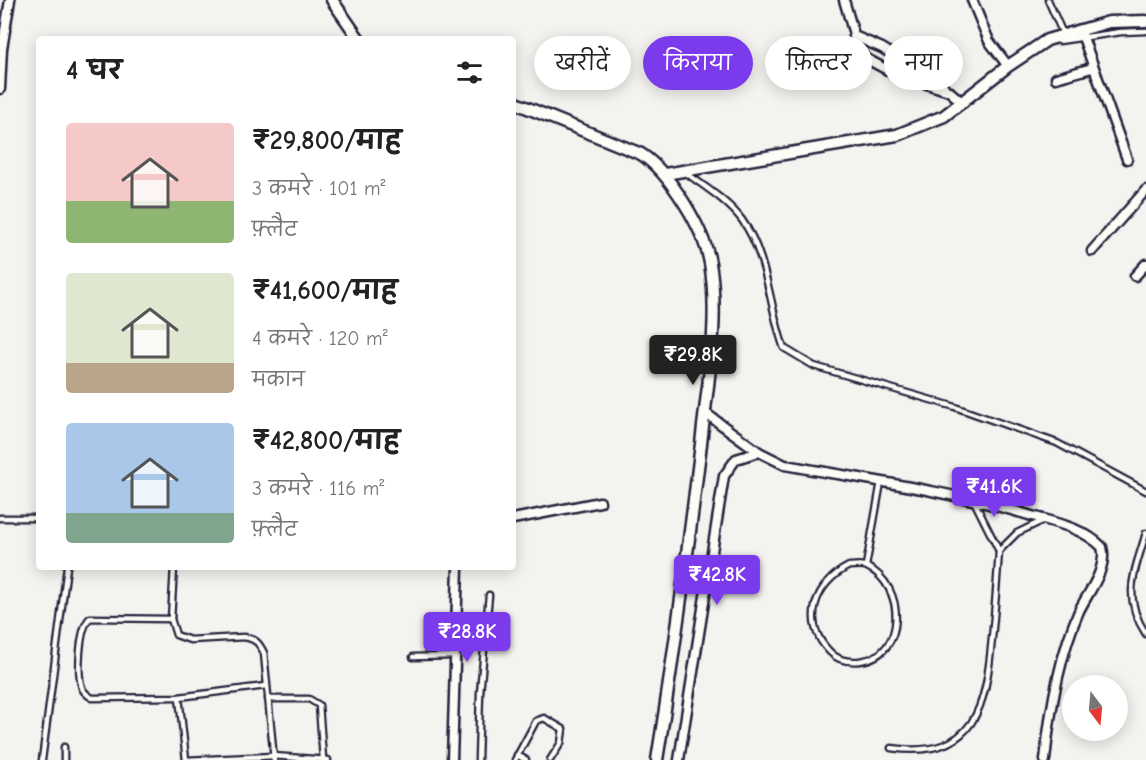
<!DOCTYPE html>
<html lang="hi">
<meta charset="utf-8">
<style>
body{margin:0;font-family:"Comic Neue","Playpen Sans Deva",sans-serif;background:#f6f6f6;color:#222;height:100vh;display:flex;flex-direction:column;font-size:22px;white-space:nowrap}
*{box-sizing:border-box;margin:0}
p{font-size:20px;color:#767676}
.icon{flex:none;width:33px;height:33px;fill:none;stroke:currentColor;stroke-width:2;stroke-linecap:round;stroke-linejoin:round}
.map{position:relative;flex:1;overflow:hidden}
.details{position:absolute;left:36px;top:36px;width:480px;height:534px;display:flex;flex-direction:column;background:#fff;border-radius:6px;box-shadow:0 3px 15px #0003}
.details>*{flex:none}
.banner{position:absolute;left:534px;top:36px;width:522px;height:54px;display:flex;gap:12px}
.needle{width:39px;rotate:164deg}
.fabs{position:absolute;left:1062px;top:675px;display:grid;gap:12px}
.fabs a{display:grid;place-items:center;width:66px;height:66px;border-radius:50%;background:#fff;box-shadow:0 3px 15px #0003;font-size:30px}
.price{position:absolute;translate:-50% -51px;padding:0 14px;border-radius:6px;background:#7c3aed;color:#fff;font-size:20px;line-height:39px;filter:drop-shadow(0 2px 3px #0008)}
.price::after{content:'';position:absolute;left:50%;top:36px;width:18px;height:14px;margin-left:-9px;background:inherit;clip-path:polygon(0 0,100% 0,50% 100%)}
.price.active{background:#222;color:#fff}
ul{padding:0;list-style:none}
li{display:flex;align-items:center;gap:18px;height:150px;padding:0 30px}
li span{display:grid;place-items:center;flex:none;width:168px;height:120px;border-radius:6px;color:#555}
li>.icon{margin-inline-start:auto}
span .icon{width:72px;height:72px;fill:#fffc;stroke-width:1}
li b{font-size:26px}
h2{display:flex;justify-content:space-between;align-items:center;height:72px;padding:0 30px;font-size:26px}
.tag{padding:0 21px;border-radius:27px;background:#fff;box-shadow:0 3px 15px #0003;font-size:21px;line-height:54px}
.tag.active{background:#7c3aed;color:#fff}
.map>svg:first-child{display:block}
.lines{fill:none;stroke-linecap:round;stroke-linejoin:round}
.service-casing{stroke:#22223b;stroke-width:9}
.minor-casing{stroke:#22223b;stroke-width:13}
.tertiary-casing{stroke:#22223b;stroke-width:15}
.service{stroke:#fdfcf7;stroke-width:4.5}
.minor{stroke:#fdfcf7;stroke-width:8}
.tertiary{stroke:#fdfcf7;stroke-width:10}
</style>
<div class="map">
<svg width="1146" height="760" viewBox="0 0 1146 760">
<rect width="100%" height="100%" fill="#f4f3ef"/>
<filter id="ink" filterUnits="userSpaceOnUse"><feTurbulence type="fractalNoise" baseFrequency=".0167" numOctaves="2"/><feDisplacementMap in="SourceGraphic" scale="12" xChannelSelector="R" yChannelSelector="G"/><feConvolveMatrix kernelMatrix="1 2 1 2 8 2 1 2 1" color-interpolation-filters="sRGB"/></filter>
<g filter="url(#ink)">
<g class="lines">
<defs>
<g id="service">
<polyline points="1048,0 1063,34"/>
<polyline points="1059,41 1121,32 1146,31"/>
<path d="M686 173C705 187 728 201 742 220 768 256 769 307 784 348L814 366 952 406 1057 443 1146 491"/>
<polyline points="975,503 999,551"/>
<polyline points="0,518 39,518"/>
<path d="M1146 533C1135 572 1121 596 1146 634"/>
<path d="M849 566C855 566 863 564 867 567 906 585 907 656 860 661 849 662 837 660 830 652 800 622 815 583 849 566Z"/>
<polyline points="866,566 881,482"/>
<path d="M174 567 171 619 176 635 190 640 244 637C256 639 259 643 264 653L274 760"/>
<path d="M171 619 90 618C79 628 77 674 82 688 84 693 88 695 92 698L179 697 266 686"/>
<polyline points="413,657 455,656"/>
<polyline points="179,697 186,760"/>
<polyline points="268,699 309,699 319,705 323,759"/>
<path d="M891 748C976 760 986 706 992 638 995 609 997 580 999 551L1017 533 1042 521"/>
<polyline points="517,755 526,760"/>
<polyline points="42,760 67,567"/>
<polyline points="64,760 64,747"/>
<polyline points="186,760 273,756 328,760"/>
<polyline points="478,760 480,693 489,595"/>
<polyline points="515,760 536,721 544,718 563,729 561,743 550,760"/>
</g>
<g id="minor">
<polyline points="844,0 858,48 865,58 895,74 949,91 963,103"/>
<polyline points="972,0 989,41 1008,66"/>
<polyline points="1080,29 1127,159"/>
<polyline points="854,36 882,48 944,87"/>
<polyline points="1056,78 1092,68"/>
<polyline points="0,89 2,49 10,0"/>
<polyline points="1092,251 1146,190"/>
<polyline points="1135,276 1146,264"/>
<path d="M704 412 759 452 785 465C868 480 951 491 1032 516 1057 523 1083 528 1102 547 1108 569 1088 592 1079 611 1059 657 1050 710 1045 760"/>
<polyline points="513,519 600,502"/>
<polyline points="452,760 458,567"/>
<polyline points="679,760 724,476 736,459 759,452"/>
</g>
<g id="tertiary">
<polyline points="332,0 359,39"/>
<path d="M513 102 641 154C670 173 704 229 710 263 720 322 707 386 701 444 688 550 674 655 657 760"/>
<polyline points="665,174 897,135 944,116 1008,66 1047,40 1109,22 1146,21"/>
</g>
</defs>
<use href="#service" class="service-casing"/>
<use href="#minor" class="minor-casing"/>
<use href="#tertiary" class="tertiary-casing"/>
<use href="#service" class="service"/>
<use href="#minor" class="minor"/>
<use href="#tertiary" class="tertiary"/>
</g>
</g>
</svg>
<div class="fabs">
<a><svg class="needle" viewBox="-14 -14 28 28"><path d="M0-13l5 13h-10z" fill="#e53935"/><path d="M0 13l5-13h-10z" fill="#767676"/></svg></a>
</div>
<b class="price active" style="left:693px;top:386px">₹29.8K</b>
<b class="price" style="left:994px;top:518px">₹41.6K</b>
<b class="price" style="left:717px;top:606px">₹42.8K</b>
<b class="price" style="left:467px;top:663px">₹28.8K</b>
<div class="banner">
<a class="tag">खरीदें</a>
<a class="tag active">किराया</a>
<a class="tag">फ़िल्टर</a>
<a class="tag">नया</a>
</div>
<section class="details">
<h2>4 घर<svg class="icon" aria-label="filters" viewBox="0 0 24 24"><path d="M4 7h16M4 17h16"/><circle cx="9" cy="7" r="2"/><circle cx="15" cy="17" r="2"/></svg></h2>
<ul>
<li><span style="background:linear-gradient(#f6c9c9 65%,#8fb573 0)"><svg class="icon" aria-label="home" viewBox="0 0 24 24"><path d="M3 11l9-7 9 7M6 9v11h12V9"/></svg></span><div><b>₹29,800/माह</b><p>3 कमरे · 101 m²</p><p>फ़्लैट</p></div></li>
<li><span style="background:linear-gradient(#dfe7d0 75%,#b9a48a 0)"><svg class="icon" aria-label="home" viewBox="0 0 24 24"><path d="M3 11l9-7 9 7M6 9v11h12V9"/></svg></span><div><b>₹41,600/माह</b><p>4 कमरे · 120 m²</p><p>मकान</p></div></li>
<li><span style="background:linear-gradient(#a9c7e8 75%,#7fa58c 0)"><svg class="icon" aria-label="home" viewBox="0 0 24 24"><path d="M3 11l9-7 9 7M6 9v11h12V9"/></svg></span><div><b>₹42,800/माह</b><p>3 कमरे · 116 m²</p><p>फ़्लैट</p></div></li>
</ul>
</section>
</div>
